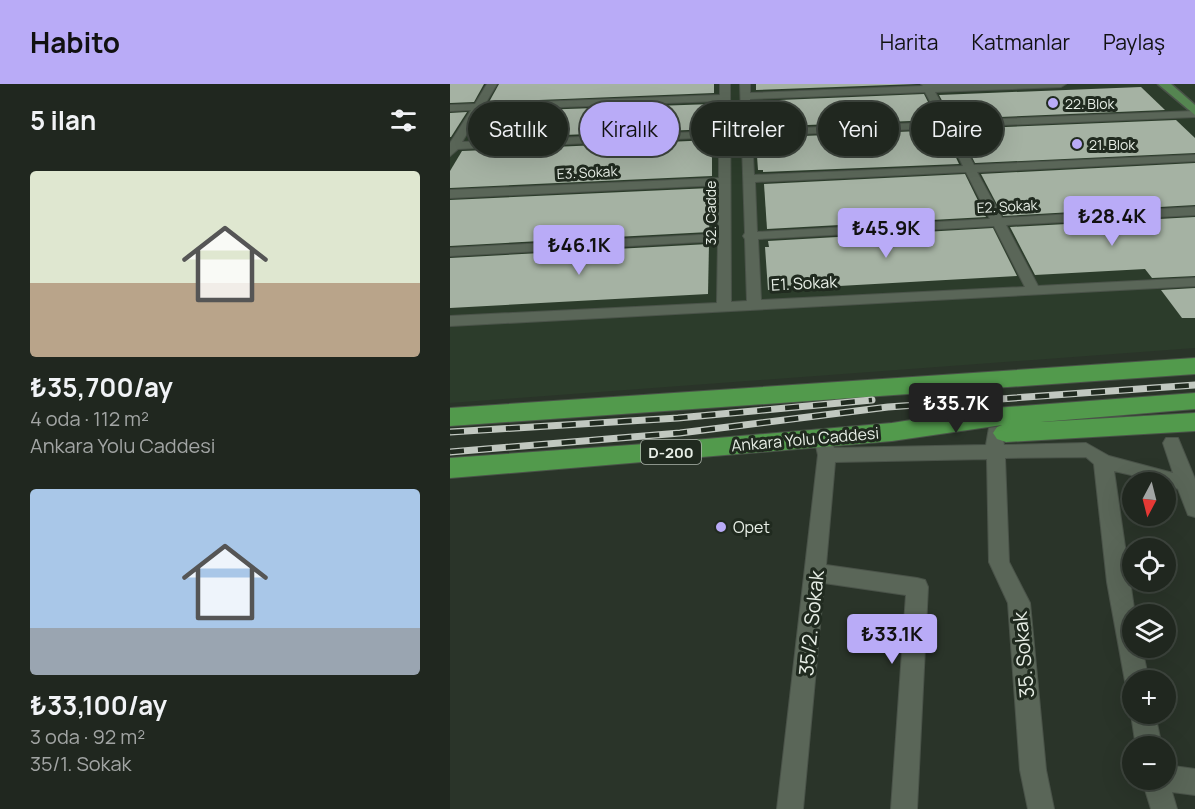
<!DOCTYPE html>
<html lang="tr">
<meta charset="utf-8">
<style>
body{margin:0;font-family:Manrope,sans-serif;background:#2d332c;color:#f1f3f6;height:100vh;display:flex;flex-direction:column;font-size:22px;white-space:nowrap}
*{box-sizing:border-box;margin:0}
p{font-size:20px;color:#a2a5a4}
.icon{flex:none;width:33px;height:33px;fill:none;stroke:currentColor;stroke-width:2;stroke-linecap:round;stroke-linejoin:round}
.map{position:relative;flex:1;overflow:hidden}
.panel{display:flex;flex-direction:column;background:#20271f;width:450px}
.panel>*{flex:none}
.banner{position:absolute;left:18px;top:18px;width:570px;height:54px;display:flex;gap:12px}
.needle{width:39px;rotate:187deg}
.tools{position:absolute;left:672px;top:388px;display:grid;gap:12px}
.tools a{display:grid;place-items:center;width:54px;height:54px;border-radius:50%;background:#20271f;box-shadow:0 6px 24px #0002,0 0 0 2px #3d443d;font-size:30px}
.price{position:absolute;translate:-50% -51px;padding:0 14px;border-radius:6px;background:#b9abf7;color:#111;font-size:20px;line-height:39px;filter:drop-shadow(0 2px 3px #0008)}
.price::after{content:'';position:absolute;left:50%;top:36px;width:18px;height:14px;margin-left:-9px;background:inherit;clip-path:polygon(0 0,100% 0,50% 100%)}
.price.selected{background:#222;color:#fff}
ul{padding:0;list-style:none}
li{display:grid;align-content:center;gap:12px;height:318px;padding:0 30px}
li span{display:grid;place-items:center;height:186px;border-radius:6px;color:#555}
li>.icon{margin-inline-start:auto}
span .icon{width:108px;height:108px;fill:#fffc;stroke-width:1}
li b{font-size:26px}
h2{display:flex;justify-content:space-between;align-items:center;height:72px;padding:0 30px;font-size:26px}
.tag{padding:0 21px;border-radius:27px;background:#20271f;box-shadow:0 6px 24px #0002,0 0 0 2px #3d443d;font-size:21px;line-height:54px}
.tag.selected{background:#b9abf7;color:#111}
header{display:flex;align-items:center;gap:36px;box-sizing:border-box;height:84px;padding:0 30px;background:#b9abf7;color:#111}
header strong{font-size:28px}
nav{display:flex;gap:33px;margin-inline-start:auto;font-size:21px}
main{display:flex;flex:1;min-height:0}
.map>svg:first-child{display:block}
.built{fill:#2c3c2b}
.building{fill:#a5b2a3}
.lines{fill:none;stroke-linecap:round;stroke-linejoin:round}
.minor-casing{stroke:#4a5349;stroke-width:2}
.major-casing{stroke:#4a5349;stroke-width:3}
.highway-casing{stroke:#4a5349;stroke-width:2}
.minor{fill:#5a6658;fill-rule:evenodd}
.major{fill:#558551;fill-rule:evenodd}
.highway{fill:#529a4c;fill-rule:evenodd}
.rail-casing{stroke:#c1c8c0;stroke-width:7}
.rail{stroke:#202a1f;stroke-width:4.5;stroke-dasharray:14;stroke-linecap:butt}
.poi-dot{fill:#b9abf7;stroke:#202a1f;stroke-width:2}
.labels{text-anchor:middle;dominant-baseline:central;stroke-width:6;stroke-linejoin:round;paint-order:stroke}
.far-poi-label{font-size:14px;fill:#e8efe7;stroke:#202a1f;text-anchor:start}
.far-street-label{font-size:14px;fill:#e8efe7;stroke:#202a1f}
.shield{fill:#202a1f;stroke:#acb4ab;stroke-width:1.5}
.shield-label{font-size:15px;font-weight:bold;fill:#e8efe7}
.street-label{font-size:16px;fill:#e8efe7;stroke:#202a1f}
.poi-label{font-size:16px;fill:#e8efe7;stroke:#202a1f;text-anchor:start}
.near-street-label{font-size:20px;fill:#e8efe7;stroke:#202a1f}
</style>
<header>
<strong>Habito</strong>
<nav><a>Harita</a><a>Katmanlar</a><a>Paylaş</a></nav>
</header>
<main>
<section class="panel">
<h2>5 ilan<svg class="icon" aria-label="filters" viewBox="0 0 24 24"><path d="M4 7h16M4 17h16"/><circle cx="9" cy="7" r="2"/><circle cx="15" cy="17" r="2"/></svg></h2>
<ul>
<li><span style="background:linear-gradient(#dfe7d0 60%,#b9a48a 0)"><svg class="icon" aria-label="home" viewBox="0 0 24 24"><path d="M3 11l9-7 9 7M6 9v11h12V9"/></svg></span><div><b>₺35,700/ay</b><p>4 oda · 112 m²</p><p>Ankara Yolu Caddesi</p></div></li>
<li><span style="background:linear-gradient(#a9c7e8 75%,#9aa5b1 0)"><svg class="icon" aria-label="home" viewBox="0 0 24 24"><path d="M3 11l9-7 9 7M6 9v11h12V9"/></svg></span><div><b>₺33,100/ay</b><p>3 oda · 92 m²</p><p>35/1. Sokak</p></div></li>
</ul>
</section>
<div class="map">
<svg width="745" height="725" viewBox="0 0 745 725">
<rect width="100%" height="100%" fill="#2a3429"/>
<polygon class="built" points="0,0 745,0 745,264 0,319"/>
<g class="building">
<polygon points="0,0 34,0 24,18 0,19"/>
<polygon points="49,0 264,0 264,9 39,18"/>
<polygon points="306,0 467,0 306,6"/>
<polygon points="691,3 715,26 502,35 489,11"/>
<polygon points="474,10 487,36 308,43 307,17"/>
<polygon points="263,20 263,45 18,55 32,28"/>
<polygon points="17,28 1,53 0,53 0,29"/>
<polygon points="726,36 745,54 745,69 525,79 508,45"/>
<polygon points="493,46 509,80 313,88 313,86 308,86 306,58 310,58 309,54"/>
<polygon points="262,56 262,92 0,104 0,87 12,67"/>
<polygon points="745,79 745,121 553,132 531,90"/>
<polygon points="515,90 536,133 317,145 314,100"/>
<polygon points="261,104 259,148 0,162 0,116"/>
<polygon points="745,133 745,192 702,194 695,185 585,191 560,143"/>
<polygon points="543,144 567,192 318,206 315,163 319,163 318,157"/>
<polygon points="259,160 258,210 0,224 0,174"/>
<polygon points="745,204 745,234 732,234 711,206"/>
</g>
<g class="lines">
<defs>
<g id="minor">
<path d="M37 0H47L35 20 270 11V0H280L281 218 297 217 295 155 293 152 295 149 290 0H300V9L473 2 471 0H616L611 3 485 8 501 37 745 27V33L504 43 524 81 745 71V77L527 88 552 134 745 123V131L556 141 588 202 745 194V202L0 242V232L267 219 268 157 0 172V164L268 150 269 101 0 114V106L269 94V53L8 65 0 72V59L21 26 0 27V21L25 20ZM475 8 491 38 302 46 300 15ZM270 17V47L12 58 31 26ZM494 44 513 82 304 91 302 52ZM516 88 540 135 307 148 305 98ZM544 142 575 203 311 216 308 155Z"/>
<polygon points="545,343 551,344 554,361 636,359 659,372 723,389 713,359 716,354 728,354 745,395 745,433 738,431 728,405 716,399 664,387 685,531 682,531 682,564 692,564 699,597 682,597 682,607 679,605 675,597 657,498 644,380 636,373 555,374 559,478 580,519 596,686 604,725 578,725 570,686 558,519 539,478 537,375 385,378 376,481 467,494 475,496 478,503 467,725 441,725 456,511 374,499 353,725 327,725 368,371 364,353 367,348 379,348 384,364 536,361 539,344"/>
<polygon points="682,626 682,630 705,630 712,663 686,663 681,630"/>
<polygon points="716,681 745,685 745,711 722,708 727,725 701,725 692,696 716,696"/>
</g>
<polygon id="major" points="708,0 721,0 745,21 745,31"/>
<g id="highway">
<polygon points="745,274 745,290 0,342 0,324"/>
<polygon points="745,309 745,325 591,338 745,329 745,347 556,358 547,355 543,349 547,343 552,341 442,357 0,394 0,374 209,359 442,339 531,325"/>
</g>
</defs>
<use href="#minor" class="minor-casing"/>
<use href="#major" class="major-casing"/>
<use href="#highway" class="highway-casing"/>
<use href="#minor" class="minor"/>
<use href="#major" class="major"/>
<use href="#highway" class="highway"/>
<defs>
<g id="rail">
<polyline points="0,348 228,334 422,316"/>
<polyline points="0,368 230,349 438,323 745,301"/>
</g>
</defs>
<use href="#rail" class="rail-casing"/>
<use href="#rail" class="rail"/>
</g>
<g class="poi-dot">
<circle cx="603" cy="19" r="6"/>
<circle cx="627" cy="60" r="6"/>
<circle cx="271" cy="443" r="6"/>
</g>
<g class="labels">
<g class="far-poi-label">
<text x="615" y="19">22. Blok</text>
<text x="639" y="60">21. Blok</text>
</g>
<g class="far-street-label">
<text transform="translate(137 88) rotate(-3)">E3. Sokak</text>
<text transform="translate(557 122) rotate(-3)">E2. Sokak</text>
<text transform="translate(260 129) rotate(-90)">32. Cadde</text>
</g>
<rect class="shield" x="191" y="356" width="60" height="24" rx="4.5"/>
<g class="shield-label">
<text x="221" y="368">D-200</text>
</g>
<g class="street-label">
<text transform="translate(354 199) rotate(-3)">E1. Sokak</text>
<text transform="translate(355 355) rotate(-5)">Ankara Yolu Caddesi</text>
</g>
<g class="poi-label">
<text x="283" y="443">Opet</text>
</g>
<g class="near-street-label">
<text transform="translate(361 539) rotate(-84)">35/2. Sokak</text>
<text transform="translate(573 571) rotate(-95)">35. Sokak</text>
</g>
</g>
</svg>
<div class="tools">
<a><svg class="needle" viewBox="-14 -14 28 28"><path d="M0-13l5 13h-10z" fill="#e53935"/><path d="M0 13l5-13h-10z" fill="#a2a5a4"/></svg></a>
<a><svg class="icon" aria-label="locate" viewBox="0 0 24 24"><circle cx="12" cy="12" r="6"/><path d="M12 2v4M12 18v4M2 12h4M18 12h4"/></svg></a>
<a><svg class="icon" aria-label="layers" viewBox="0 0 24 24"><path d="M12 4l9 5-9 5-9-5zM3 14l9 5 9-5"/></svg></a>
<a>+</a>
<a>−</a>
</div>
<b class="price" style="left:662px;top:163px">₺28.4K</b>
<b class="price" style="left:436px;top:175px">₺45.9K</b>
<b class="price" style="left:129px;top:192px">₺46.1K</b>
<b class="price selected" style="left:506px;top:350px">₺35.7K</b>
<b class="price" style="left:442px;top:581px">₺33.1K</b>
<div class="banner">
<a class="tag">Satılık</a>
<a class="tag selected">Kiralık</a>
<a class="tag">Filtreler</a>
<a class="tag">Yeni</a>
<a class="tag">Daire</a>
</div>
</div>
</main>
